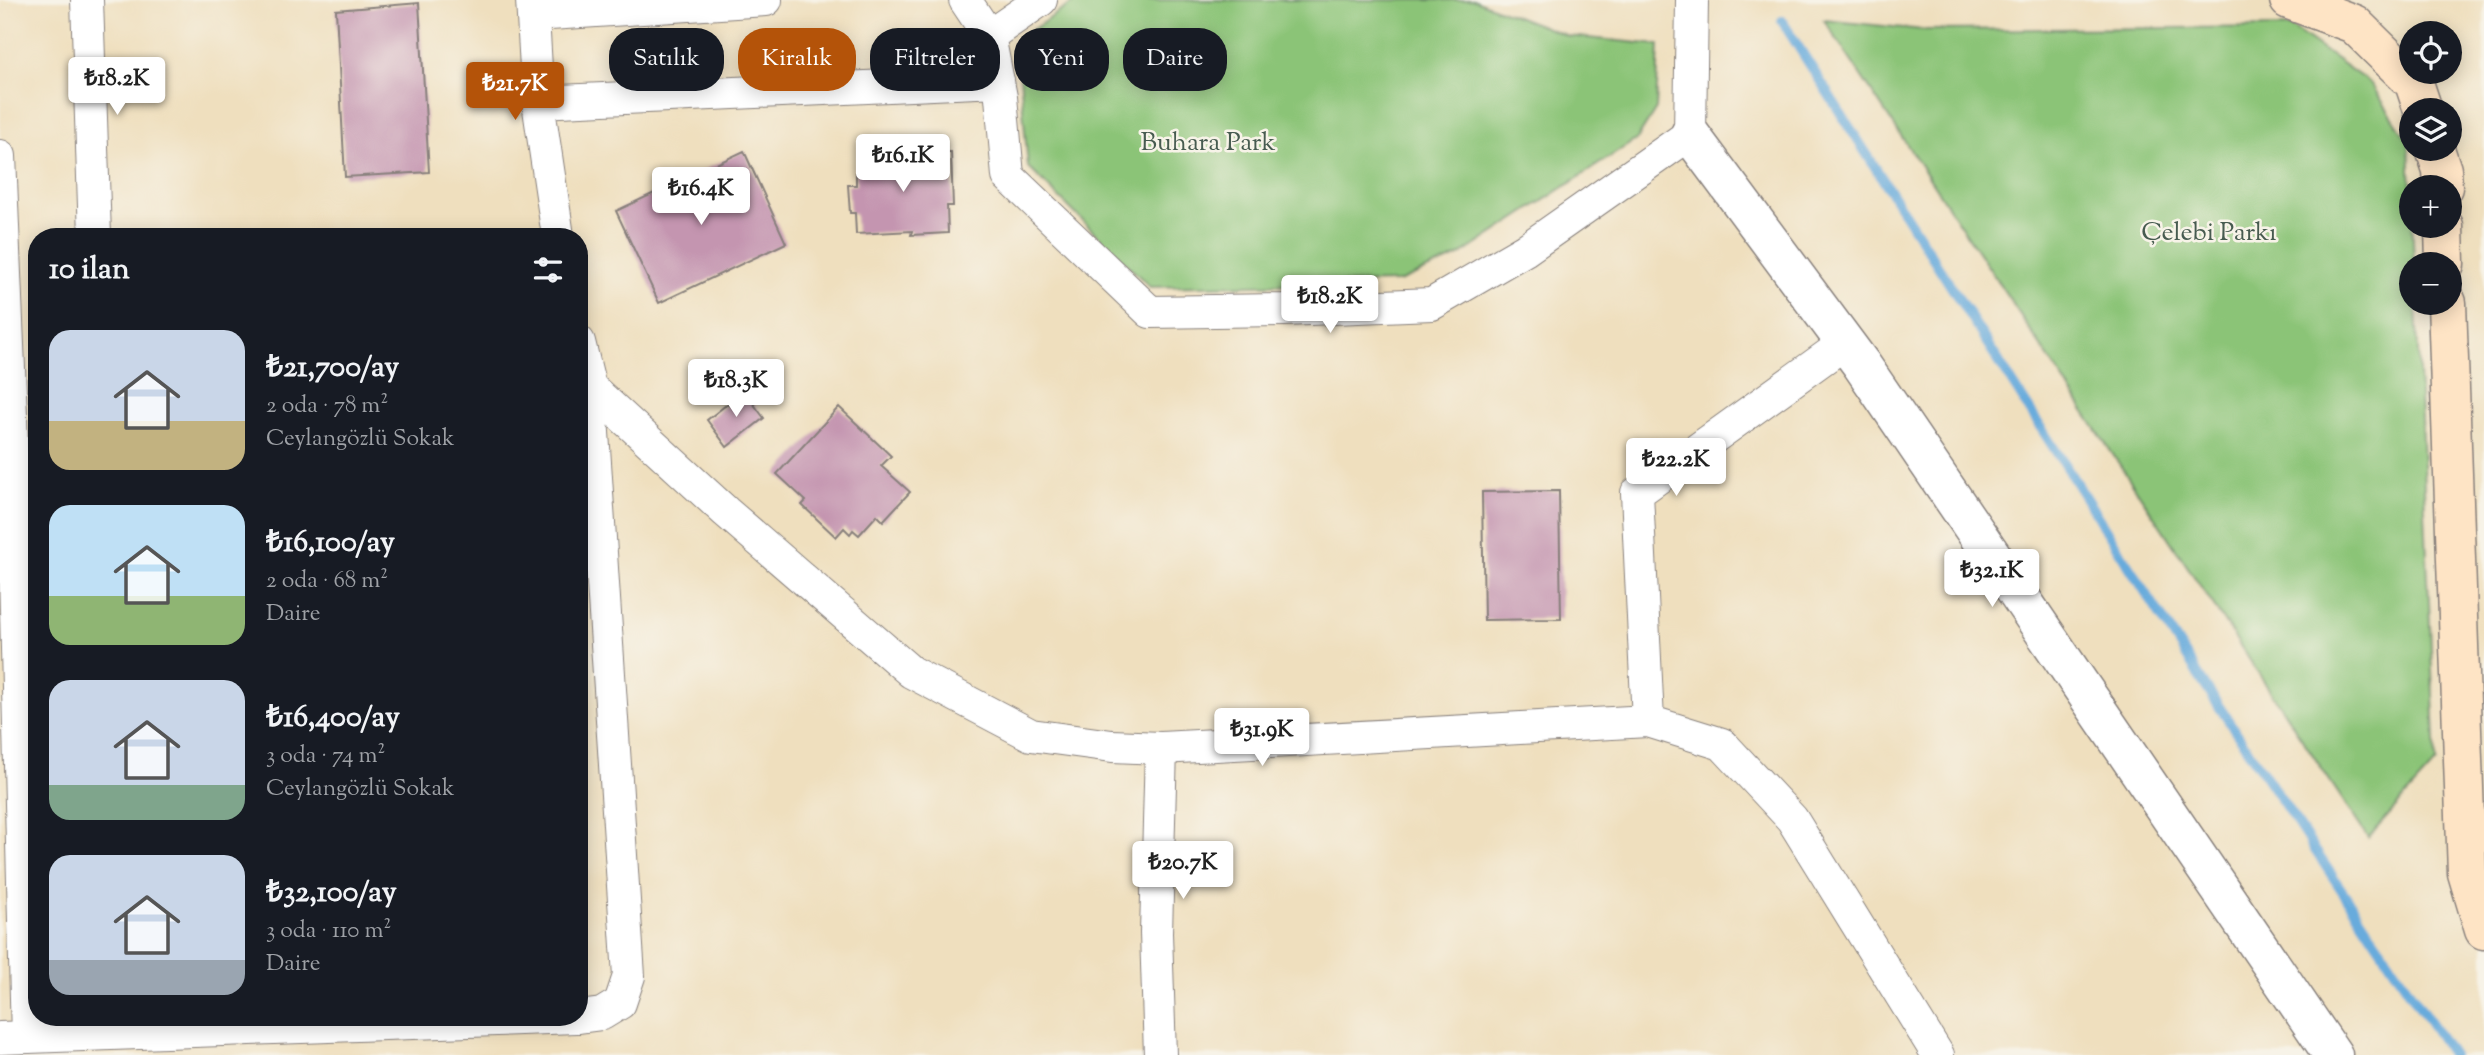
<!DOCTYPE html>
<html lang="tr">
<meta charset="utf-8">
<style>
body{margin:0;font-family:"Sorts Mill Goudy",serif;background:#20242c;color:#f1f3f6;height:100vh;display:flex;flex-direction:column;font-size:26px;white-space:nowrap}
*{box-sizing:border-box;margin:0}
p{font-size:23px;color:#9ea1a6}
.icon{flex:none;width:38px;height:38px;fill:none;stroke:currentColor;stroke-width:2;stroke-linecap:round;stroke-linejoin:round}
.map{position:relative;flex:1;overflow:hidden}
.sheet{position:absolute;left:28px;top:228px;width:560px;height:798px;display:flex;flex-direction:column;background:#171b24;border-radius:28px;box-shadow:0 4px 18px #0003}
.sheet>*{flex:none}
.top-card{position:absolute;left:609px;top:28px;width:665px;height:63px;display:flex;gap:14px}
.controls{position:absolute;left:2399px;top:21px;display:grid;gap:14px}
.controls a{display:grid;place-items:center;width:63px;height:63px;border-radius:50%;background:#171b24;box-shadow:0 4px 18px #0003;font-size:35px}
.price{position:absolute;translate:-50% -60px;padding:0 16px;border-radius:7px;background:#fff;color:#222;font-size:23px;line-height:46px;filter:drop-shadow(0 2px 4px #0008)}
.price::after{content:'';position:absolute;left:50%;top:42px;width:21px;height:16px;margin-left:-10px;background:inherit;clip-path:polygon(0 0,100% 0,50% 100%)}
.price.current{background:#b45309;color:#fff}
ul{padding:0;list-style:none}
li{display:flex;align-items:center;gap:21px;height:175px;padding:0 21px}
li span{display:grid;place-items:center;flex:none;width:196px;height:140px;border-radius:21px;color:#555}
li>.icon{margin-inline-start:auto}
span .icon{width:84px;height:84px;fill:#fffc;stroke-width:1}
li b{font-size:30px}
h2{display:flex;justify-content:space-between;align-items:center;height:84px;padding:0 21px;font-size:30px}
.chip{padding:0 24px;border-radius:28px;background:#171b24;box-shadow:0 4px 18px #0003;font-size:24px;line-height:63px}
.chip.current{background:#b45309;color:#fff}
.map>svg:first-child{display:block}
.green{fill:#8bc477;stroke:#567359;stroke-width:2}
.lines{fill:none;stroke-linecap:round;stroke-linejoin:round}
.stream{stroke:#67abdc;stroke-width:10}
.building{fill:#c495b0}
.minor-casing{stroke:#88807c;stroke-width:34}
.tertiary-casing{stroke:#88807c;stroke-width:41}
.secondary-casing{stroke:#88807c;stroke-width:41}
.minor{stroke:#fff;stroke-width:32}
.tertiary{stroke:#fff;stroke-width:38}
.secondary{stroke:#fee4c5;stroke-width:38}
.labels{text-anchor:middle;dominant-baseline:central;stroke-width:5;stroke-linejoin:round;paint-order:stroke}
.park-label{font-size:26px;fill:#475b50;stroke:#f7f3e8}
</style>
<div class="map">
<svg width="2484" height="1055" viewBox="0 0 2484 1055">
<rect width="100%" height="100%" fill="#f7f3e8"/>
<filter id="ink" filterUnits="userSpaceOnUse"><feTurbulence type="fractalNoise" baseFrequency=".0143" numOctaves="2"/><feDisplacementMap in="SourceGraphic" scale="14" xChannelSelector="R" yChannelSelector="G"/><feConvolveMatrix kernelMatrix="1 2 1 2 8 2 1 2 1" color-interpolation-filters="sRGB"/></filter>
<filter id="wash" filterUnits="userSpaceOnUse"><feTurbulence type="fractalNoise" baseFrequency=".00686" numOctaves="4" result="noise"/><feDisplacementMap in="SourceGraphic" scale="28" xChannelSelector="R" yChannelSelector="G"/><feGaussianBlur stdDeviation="1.57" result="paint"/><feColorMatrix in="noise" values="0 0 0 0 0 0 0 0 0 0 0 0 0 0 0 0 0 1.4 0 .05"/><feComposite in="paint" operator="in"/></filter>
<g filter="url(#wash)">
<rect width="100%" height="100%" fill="#efdfbe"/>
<g class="green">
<polygon points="1077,0 1475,0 1568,36 1659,45 1656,109 1637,139 1459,256 1399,282 1150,287 1028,167 1017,40"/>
<polygon points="1824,20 1924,30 2291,27 2371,84 2409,142 2414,264 2412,264 2412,303 2416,303 2436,763 2368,838"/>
</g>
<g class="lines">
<polyline class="stream" points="1782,21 2206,687 2452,1055"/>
</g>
<g id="blocks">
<g class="building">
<polygon points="419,3 429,172 345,177 336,10"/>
<polygon points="919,148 919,153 951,152 953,206 947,206 948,233 911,235 912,231 856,234 855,213 850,213 848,185 856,185 856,164 889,163 887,149"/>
<polygon points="744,151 786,243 659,303 616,211"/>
<polygon points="744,391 764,418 727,447 707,420"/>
<polygon points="839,407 891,456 881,466 910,492 883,521 877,515 859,535 853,530 850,534 844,528 836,537 802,505 806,501 777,474"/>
<polygon points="1559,491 1561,619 1484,620 1482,492"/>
</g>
</g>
</g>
<g filter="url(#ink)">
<use href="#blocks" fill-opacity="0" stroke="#88807c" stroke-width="2"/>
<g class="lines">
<defs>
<g id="minor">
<polyline points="87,0 95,236"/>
<polyline points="532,0 538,102 558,236"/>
<polyline points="965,0 989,36 1001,97 1008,176 1150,312 1284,310 1432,304 1525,250 1690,134 1692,0"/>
<polyline points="534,15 766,0"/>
<polyline points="989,36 1041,0"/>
<polyline points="538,102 998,81"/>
<polyline points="0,156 11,415 27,1037"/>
<polyline points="579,342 590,387 629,976 620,1003 602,1014 579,1017"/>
<polyline points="590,387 726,512 911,672 1031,735 1112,746 1161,748 1648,721 1722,744 1792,819 1938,1055"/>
<polyline points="1648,721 1637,493 1845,343"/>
<polyline points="0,1038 576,1017"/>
<polyline points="1160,1055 1156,933 1161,748"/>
</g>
<polyline id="tertiary" points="1690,134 1861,364 2333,1055"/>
<g id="secondary">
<polyline points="2289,0 2354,24 2414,83 2423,110"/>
<polyline points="2435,149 2442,170 2443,187"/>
<polyline points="2444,226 2445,264"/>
<polyline points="2447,303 2467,873 2484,930"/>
</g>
</defs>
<use href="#minor" class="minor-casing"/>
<use href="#tertiary" class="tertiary-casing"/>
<use href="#secondary" class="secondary-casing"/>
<use href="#minor" class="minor"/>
<use href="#tertiary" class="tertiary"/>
<use href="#secondary" class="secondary"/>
</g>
</g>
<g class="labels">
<g class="park-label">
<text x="1208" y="143">Buhara Park</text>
<text x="2209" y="233">Çelebi Parkı</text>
</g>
</g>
</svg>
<div class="controls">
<a><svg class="icon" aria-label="locate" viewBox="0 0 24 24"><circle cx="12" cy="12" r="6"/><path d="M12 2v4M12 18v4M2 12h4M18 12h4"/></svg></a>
<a><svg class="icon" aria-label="layers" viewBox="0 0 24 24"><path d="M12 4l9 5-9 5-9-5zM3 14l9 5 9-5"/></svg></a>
<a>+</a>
<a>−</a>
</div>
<b class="price" style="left:117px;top:117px">₺18.2K</b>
<b class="price current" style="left:515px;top:122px">₺21.7K</b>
<b class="price" style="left:903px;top:194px">₺16.1K</b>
<b class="price" style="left:701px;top:227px">₺16.4K</b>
<b class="price" style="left:1330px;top:335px">₺18.2K</b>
<b class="price" style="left:736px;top:419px">₺18.3K</b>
<b class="price" style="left:1676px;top:498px">₺22.2K</b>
<b class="price" style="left:1992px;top:609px">₺32.1K</b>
<b class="price" style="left:1262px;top:768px">₺31.9K</b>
<b class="price" style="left:1183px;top:901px">₺20.7K</b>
<div class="top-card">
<a class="chip">Satılık</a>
<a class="chip current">Kiralık</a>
<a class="chip">Filtreler</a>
<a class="chip">Yeni</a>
<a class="chip">Daire</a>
</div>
<section class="sheet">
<h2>10 ilan<svg class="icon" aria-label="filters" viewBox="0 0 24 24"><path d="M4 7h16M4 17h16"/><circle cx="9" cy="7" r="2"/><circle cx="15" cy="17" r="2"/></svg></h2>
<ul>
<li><span style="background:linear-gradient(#c9d6e8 65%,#c2b280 0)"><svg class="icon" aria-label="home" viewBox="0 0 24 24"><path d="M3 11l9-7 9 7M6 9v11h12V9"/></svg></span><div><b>₺21,700/ay</b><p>2 oda · 78 m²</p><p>Ceylangözlü Sokak</p></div></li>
<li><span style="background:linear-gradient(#bfe0f5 65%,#8fb573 0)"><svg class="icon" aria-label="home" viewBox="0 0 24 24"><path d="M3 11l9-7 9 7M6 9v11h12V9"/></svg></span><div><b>₺16,100/ay</b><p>2 oda · 68 m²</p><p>Daire</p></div></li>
<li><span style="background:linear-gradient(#c9d6e8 75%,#7fa58c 0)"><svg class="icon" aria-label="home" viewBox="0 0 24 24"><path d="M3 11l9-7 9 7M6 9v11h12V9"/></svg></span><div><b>₺16,400/ay</b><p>3 oda · 74 m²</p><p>Ceylangözlü Sokak</p></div></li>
<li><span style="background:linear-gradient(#c9d6e8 75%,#9aa5b1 0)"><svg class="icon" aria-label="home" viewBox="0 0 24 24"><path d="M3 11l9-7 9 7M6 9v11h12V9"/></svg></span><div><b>₺32,100/ay</b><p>3 oda · 110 m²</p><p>Daire</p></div></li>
</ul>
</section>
</div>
